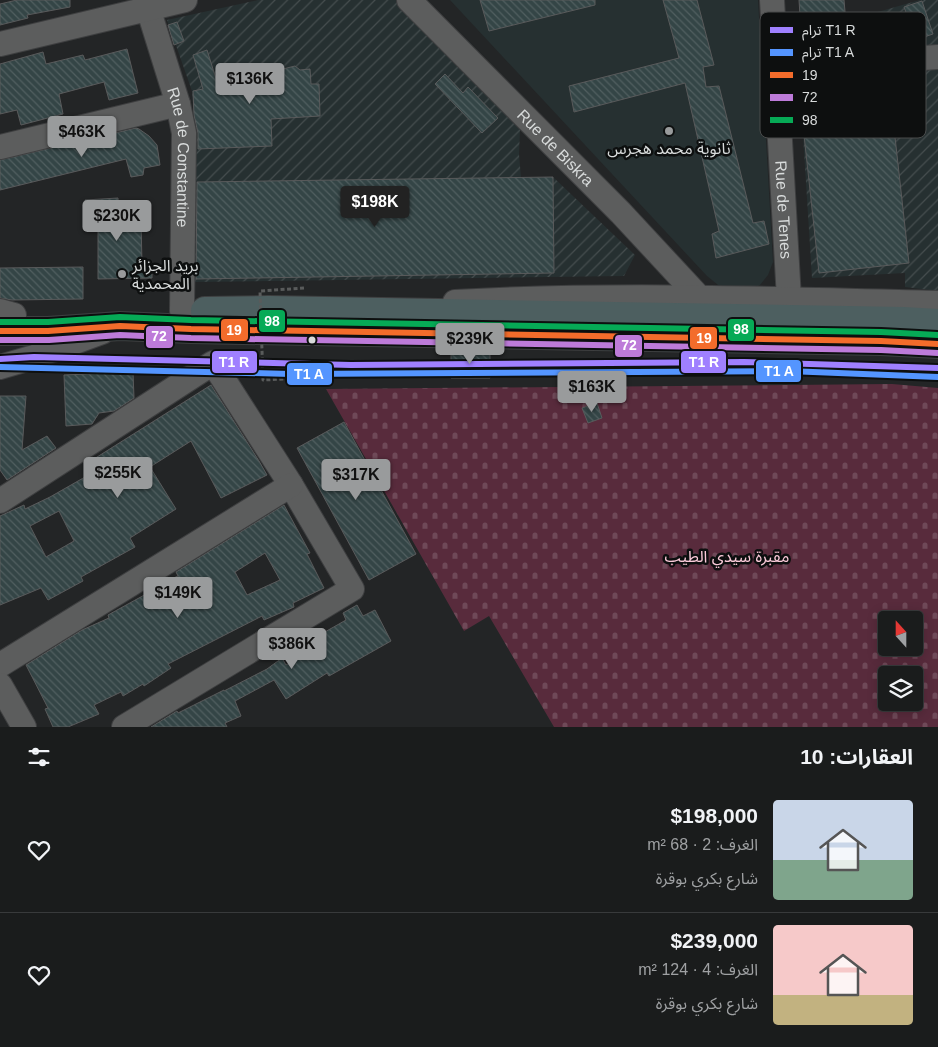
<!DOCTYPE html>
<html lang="ar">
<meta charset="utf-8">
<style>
body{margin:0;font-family:Helvetica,"Noto Sans Arabic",sans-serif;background:#272929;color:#f1f3f6;direction:rtl;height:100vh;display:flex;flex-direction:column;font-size:19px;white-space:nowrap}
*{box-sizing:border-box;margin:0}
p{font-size:16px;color:#9fa1a3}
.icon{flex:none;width:28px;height:28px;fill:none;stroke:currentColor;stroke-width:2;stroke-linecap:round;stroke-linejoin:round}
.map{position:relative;height:727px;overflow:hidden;direction:ltr}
.sheet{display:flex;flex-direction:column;background:#1a1c1c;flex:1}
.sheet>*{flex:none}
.needle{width:32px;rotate:339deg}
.fabs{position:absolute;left:878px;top:611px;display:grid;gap:10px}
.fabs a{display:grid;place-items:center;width:45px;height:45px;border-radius:5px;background:#1a1c1c;box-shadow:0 2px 12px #0003,0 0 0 1px #383a3b;font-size:25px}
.price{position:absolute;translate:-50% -42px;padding:0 11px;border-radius:5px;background:#999b9c;color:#111;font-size:16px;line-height:32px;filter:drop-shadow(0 1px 2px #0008)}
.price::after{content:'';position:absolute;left:50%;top:30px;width:15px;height:11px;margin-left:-8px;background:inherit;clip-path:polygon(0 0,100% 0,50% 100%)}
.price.current{background:#222;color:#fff}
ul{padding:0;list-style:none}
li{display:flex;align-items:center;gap:15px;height:125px;padding:0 25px}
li+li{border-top:1px solid #383a3b}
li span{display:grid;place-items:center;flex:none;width:140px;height:100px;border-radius:5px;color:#555}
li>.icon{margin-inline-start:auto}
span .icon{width:60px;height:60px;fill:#fffc;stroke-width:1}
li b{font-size:21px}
h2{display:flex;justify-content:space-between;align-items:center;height:60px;padding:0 25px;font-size:21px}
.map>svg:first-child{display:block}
.built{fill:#263031}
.industrial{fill:url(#industrial-furrows)}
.cemetery{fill:url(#cemetery-stones);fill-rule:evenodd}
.building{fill:url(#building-back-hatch);stroke:#595a5b;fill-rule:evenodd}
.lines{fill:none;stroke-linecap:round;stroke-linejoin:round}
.minor-casing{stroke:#3e3f40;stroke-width:26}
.highway-casing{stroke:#3e3f40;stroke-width:30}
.minor{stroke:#5c5d5d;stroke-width:24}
.highway{stroke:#4d5f60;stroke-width:28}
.path-bridge{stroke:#595b5b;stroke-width:3;stroke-dasharray:4 2.5;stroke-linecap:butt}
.bus-1-casing{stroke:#0d0f0f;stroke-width:10}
.bus-2-casing{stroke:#0d0f0f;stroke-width:10}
.bus-3-casing{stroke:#0d0f0f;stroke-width:10}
.bus-1{stroke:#f36c2b;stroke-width:6}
.bus-2{stroke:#bd7bd9;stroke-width:6}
.bus-3{stroke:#06aa56;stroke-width:6}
.tram-1-casing{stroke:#0d0f0f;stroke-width:10}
.tram-2-casing{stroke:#0d0f0f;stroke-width:10}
.tram-1{stroke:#9f80ff;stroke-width:6}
.tram-2{stroke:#5495ff;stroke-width:6}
.poi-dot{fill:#999b9c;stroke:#0d0f0f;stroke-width:2}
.bus-dot{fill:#d8dbdb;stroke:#0d0f0f;stroke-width:2}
.labels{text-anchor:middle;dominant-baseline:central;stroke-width:5;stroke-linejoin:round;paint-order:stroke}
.street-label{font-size:16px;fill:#d8dbdb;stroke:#0d0f0f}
.poi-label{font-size:16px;fill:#d8dbdb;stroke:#0d0f0f}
.park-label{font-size:16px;fill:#fccbda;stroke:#0d0f0f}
.key{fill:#0d0f0f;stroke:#4a4c4c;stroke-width:1}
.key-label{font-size:14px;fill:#d8dbdb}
.line-badge{stroke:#0d0f0f;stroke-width:2}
.badge-label{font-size:14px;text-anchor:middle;font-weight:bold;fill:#fff}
</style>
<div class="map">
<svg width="938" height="727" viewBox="0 0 938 727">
<defs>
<pattern id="industrial-furrows" width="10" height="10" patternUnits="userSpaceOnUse" patternTransform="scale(1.25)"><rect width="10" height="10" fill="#263031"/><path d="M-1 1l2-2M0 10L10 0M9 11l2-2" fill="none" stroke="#454d4e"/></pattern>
<pattern id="cemetery-stones" width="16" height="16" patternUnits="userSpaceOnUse" patternTransform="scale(1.25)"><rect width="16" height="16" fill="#582b3c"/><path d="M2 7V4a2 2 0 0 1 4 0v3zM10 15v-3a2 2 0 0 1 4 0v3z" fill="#6f4958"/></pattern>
<pattern id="building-back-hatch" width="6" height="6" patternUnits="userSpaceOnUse" patternTransform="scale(1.25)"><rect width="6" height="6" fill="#344546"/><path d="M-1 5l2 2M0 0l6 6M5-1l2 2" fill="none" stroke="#515f60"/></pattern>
</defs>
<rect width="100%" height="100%" fill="#232526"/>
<polygon class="built" points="450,0 758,0 773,262 768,275 760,285 747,292 723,289 707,276"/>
<g class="industrial">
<polygon points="258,0 396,0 520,130 519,154 521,178 553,177 635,255 624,276 194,282 196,150 192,91 167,20"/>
<polygon points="920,0 938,0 938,291 905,287 905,273 812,278 797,39 860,33 860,17"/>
</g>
<path class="cemetery" d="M892 384 938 388V727H554L489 616 464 631 326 389ZM886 620H914V648H886ZM886 675H914V702H886Z"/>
<g class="building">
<polygon points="17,0 70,0 70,7 27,15 28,18 0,25 0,4"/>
<polygon points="480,0 595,0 595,5 489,31"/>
<polygon points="663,0 697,0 714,65 703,67 706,87 719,86 753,223 764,221 769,244 716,258 712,234 719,231 685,83 574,112 569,86 679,58"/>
<polygon points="799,0 844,0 846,23 872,18 907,15 904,7 922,1 933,34 915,40 912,30 850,35 851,40 800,49 796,32 801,31"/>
<polygon points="177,22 184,41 174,45 168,25"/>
<polygon points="127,49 138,93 109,100 104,82 59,94 63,114 21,125 17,110 0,114 0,64 43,52 46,64 83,55 85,60"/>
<polygon points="207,50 218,85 295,66 300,70 310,69 311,84 319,84 320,116 271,119 272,146 198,149 198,133 194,115 193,91 203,89 193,55"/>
<polygon points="445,74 463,93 468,87 498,118 482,133 435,84"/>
<polygon points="888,74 909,263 819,273 798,80"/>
<polygon points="136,128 139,129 149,136 157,145 160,165 144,168 143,175 131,177 126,159 0,190 0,160"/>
<polygon points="553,177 554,273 196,279 197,182"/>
<polygon points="118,198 119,220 141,220 142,264 152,264 152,278 98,279 98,219 86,220 85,200"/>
<polygon points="83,267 83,299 12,300 0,298 0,268"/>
<polygon points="451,352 490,353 490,378 451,378"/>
<polygon points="133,372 134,398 114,411 99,413 92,424 66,426 64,375"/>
<path d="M211 385 259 461 267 475 221 498 191 441 150 467 176 509 130 538 135 547 81 577 83 581 48 600 41 588 0 605V516L24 505 25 509 50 497 92 473 86 464ZM59 511 74 541 46 557 30 526Z"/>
<polygon points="0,396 26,396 22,450 47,436 56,448 7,480 0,470"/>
<polygon points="597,403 602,418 588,423 582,408"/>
<polygon points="344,422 416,554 369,580 297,448"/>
<path d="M284 505 310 553 307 554 324 588 293 603 294 607 264 620 262 616 168 664 171 668 144 686 143 684 123 696 121 692 94 705 99 714 68 727H53L45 709 48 708 26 665 82 630 109 618 108 615 148 593 146 591 149 589 178 576 176 572ZM265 553 280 580 247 595 235 572Z"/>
<polygon points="357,605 363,616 375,610 391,641 329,676 327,673 286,699 274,680 235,701 241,716 225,723 227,727 151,727 177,711 178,713 224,690 224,691 267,669 282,658 286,665 313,648 309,641 346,620 343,613"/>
</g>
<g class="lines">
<defs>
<g id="minor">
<path id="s1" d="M409 0 621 213 699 297"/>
<path id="s2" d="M772 0 789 299"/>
<path id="s3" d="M148 8 178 104 184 133 182 311"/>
<polyline points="0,44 185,0"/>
<polyline points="776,68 938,57"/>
<polyline points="0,147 178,104"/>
<path d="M455 302C616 293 777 299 938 303"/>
<polyline points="0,311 14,315"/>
<polyline points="0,367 34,357 102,332"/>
<polyline points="0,501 213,363 291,485 352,589 124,727"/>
<polyline points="0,665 291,485"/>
<polyline points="0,685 24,727"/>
</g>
<g id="highway">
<polyline points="205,311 269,310 903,321 938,323"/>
<polyline points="0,331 48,331 120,326 191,329 881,341 938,344"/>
</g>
</defs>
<use href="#minor" class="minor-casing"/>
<use href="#highway" class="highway-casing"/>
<use href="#minor" class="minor"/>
<use href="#highway" class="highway"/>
<polyline class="path-bridge" points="304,288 260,291 263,380 305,378"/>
<defs>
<polyline id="bus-1" points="0,331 48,331 120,326 191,329 881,341 938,344"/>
<polyline id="bus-2" points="0,340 49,340 120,335 191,338 881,350 938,353"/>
<polyline id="bus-3" points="0,322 48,322 120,317 191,320 881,332 938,335"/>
</defs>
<use href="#bus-1" class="bus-1-casing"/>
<use href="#bus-2" class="bus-2-casing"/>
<use href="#bus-3" class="bus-3-casing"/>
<use href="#bus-1" class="bus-1"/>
<use href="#bus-2" class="bus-2"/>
<use href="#bus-3" class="bus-3"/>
<defs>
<polyline id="tram-1" points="0,359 34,357 351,365 744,362 938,368"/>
<polyline id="tram-2" points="0,367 291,374 788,371 938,377"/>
</defs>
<use href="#tram-1" class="tram-1-casing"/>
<use href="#tram-2" class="tram-2-casing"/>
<use href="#tram-1" class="tram-1"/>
<use href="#tram-2" class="tram-2"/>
</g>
<g class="poi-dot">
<circle cx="669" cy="131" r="5"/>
<circle cx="122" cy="274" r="5"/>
</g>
<circle class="bus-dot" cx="312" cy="340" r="4.5"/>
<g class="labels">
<g class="street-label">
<text stroke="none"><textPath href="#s1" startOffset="208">Rue de Biskra</textPath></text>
<text stroke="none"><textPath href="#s3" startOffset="154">Rue de Constantine</textPath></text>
<text stroke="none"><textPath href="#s2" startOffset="210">Rue de Tenes</textPath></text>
</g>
<g class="poi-label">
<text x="669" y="148">ثانوية محمد هجرس</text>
<text x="132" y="265" text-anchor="start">بريد الجزائر<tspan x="132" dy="18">المحمدية</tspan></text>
</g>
<g class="park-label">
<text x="727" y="556">مقبرة سيدي الطيب</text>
</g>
</g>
<rect x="760" y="12" width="166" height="126" rx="8" class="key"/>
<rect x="770" y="27" width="23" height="6" fill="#9f80ff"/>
<rect x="770" y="49" width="23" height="7" fill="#5495ff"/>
<rect x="770" y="72" width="23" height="6" fill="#f36c2b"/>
<rect x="770" y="94" width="23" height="7" fill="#bd7bd9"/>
<rect x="770" y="117" width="23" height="6" fill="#06aa56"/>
<g class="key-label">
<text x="802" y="35">ترام T1 R</text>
<text x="802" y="57">ترام T1 A</text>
<text x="802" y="80">19</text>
<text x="802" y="102">72</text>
<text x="802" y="125">98</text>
</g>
<g class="line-badge">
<rect x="258" y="309" width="28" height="24" rx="5" fill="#06aa56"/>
<rect x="727" y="318" width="28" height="24" rx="5" fill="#06aa56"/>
<rect x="220" y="318" width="29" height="24" rx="5" fill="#f36c2b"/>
<rect x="145" y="325" width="29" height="24" rx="5" fill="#bd7bd9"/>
<rect x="689" y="326" width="29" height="24" rx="5" fill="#f36c2b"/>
<rect x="614" y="334" width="29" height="24" rx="5" fill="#bd7bd9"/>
<rect x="211" y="350" width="47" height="24" rx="5" fill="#9f80ff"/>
<rect x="680" y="350" width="47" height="24" rx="5" fill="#9f80ff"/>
<rect x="755" y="359" width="47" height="24" rx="5" fill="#5495ff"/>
<rect x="286" y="362" width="47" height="24" rx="5" fill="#5495ff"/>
</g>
<g class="badge-label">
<text x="272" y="326">98</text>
<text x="741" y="334">98</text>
<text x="234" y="335">19</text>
<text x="159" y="341">72</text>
<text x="704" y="343">19</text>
<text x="629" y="350">72</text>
<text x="234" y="367">T1 R</text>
<text x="704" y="367">T1 R</text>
<text x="779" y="376">T1 A</text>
<text x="309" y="379">T1 A</text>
</g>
</svg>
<div class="fabs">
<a><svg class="needle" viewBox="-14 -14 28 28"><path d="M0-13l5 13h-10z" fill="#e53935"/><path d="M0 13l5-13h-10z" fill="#9fa1a3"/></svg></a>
<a><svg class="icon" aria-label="layers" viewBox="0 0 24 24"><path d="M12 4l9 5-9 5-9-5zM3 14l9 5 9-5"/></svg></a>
</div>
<b class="price" style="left:250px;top:105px">$136K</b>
<b class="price" style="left:82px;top:158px">$463K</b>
<b class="price current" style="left:375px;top:228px">$198K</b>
<b class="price" style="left:117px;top:242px">$230K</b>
<b class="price" style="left:470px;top:365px">$239K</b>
<b class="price" style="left:592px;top:413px">$163K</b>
<b class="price" style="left:118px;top:499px">$255K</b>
<b class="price" style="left:356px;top:501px">$317K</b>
<b class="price" style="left:178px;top:619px">$149K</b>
<b class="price" style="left:292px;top:670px">$386K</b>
</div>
<section class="sheet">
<h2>العقارات: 10<svg class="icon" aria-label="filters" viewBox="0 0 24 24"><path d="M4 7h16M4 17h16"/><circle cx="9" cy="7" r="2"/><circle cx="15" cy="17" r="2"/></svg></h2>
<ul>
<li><span style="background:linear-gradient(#c9d6e8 60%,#7fa58c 0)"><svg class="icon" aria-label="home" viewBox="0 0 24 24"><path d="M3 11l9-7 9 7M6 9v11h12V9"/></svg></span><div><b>$198,000</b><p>الغرف: 2 · 68 m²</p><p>شارع بكري بوقرة</p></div><svg class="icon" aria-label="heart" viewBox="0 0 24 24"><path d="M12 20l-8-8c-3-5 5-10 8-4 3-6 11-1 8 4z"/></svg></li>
<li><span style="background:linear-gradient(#f6c9c9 70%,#c2b280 0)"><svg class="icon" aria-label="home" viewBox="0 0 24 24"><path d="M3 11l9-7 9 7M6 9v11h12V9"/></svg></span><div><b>$239,000</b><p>الغرف: 4 · 124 m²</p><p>شارع بكري بوقرة</p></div><svg class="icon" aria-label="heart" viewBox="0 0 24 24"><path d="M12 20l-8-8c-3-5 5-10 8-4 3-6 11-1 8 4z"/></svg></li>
</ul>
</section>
